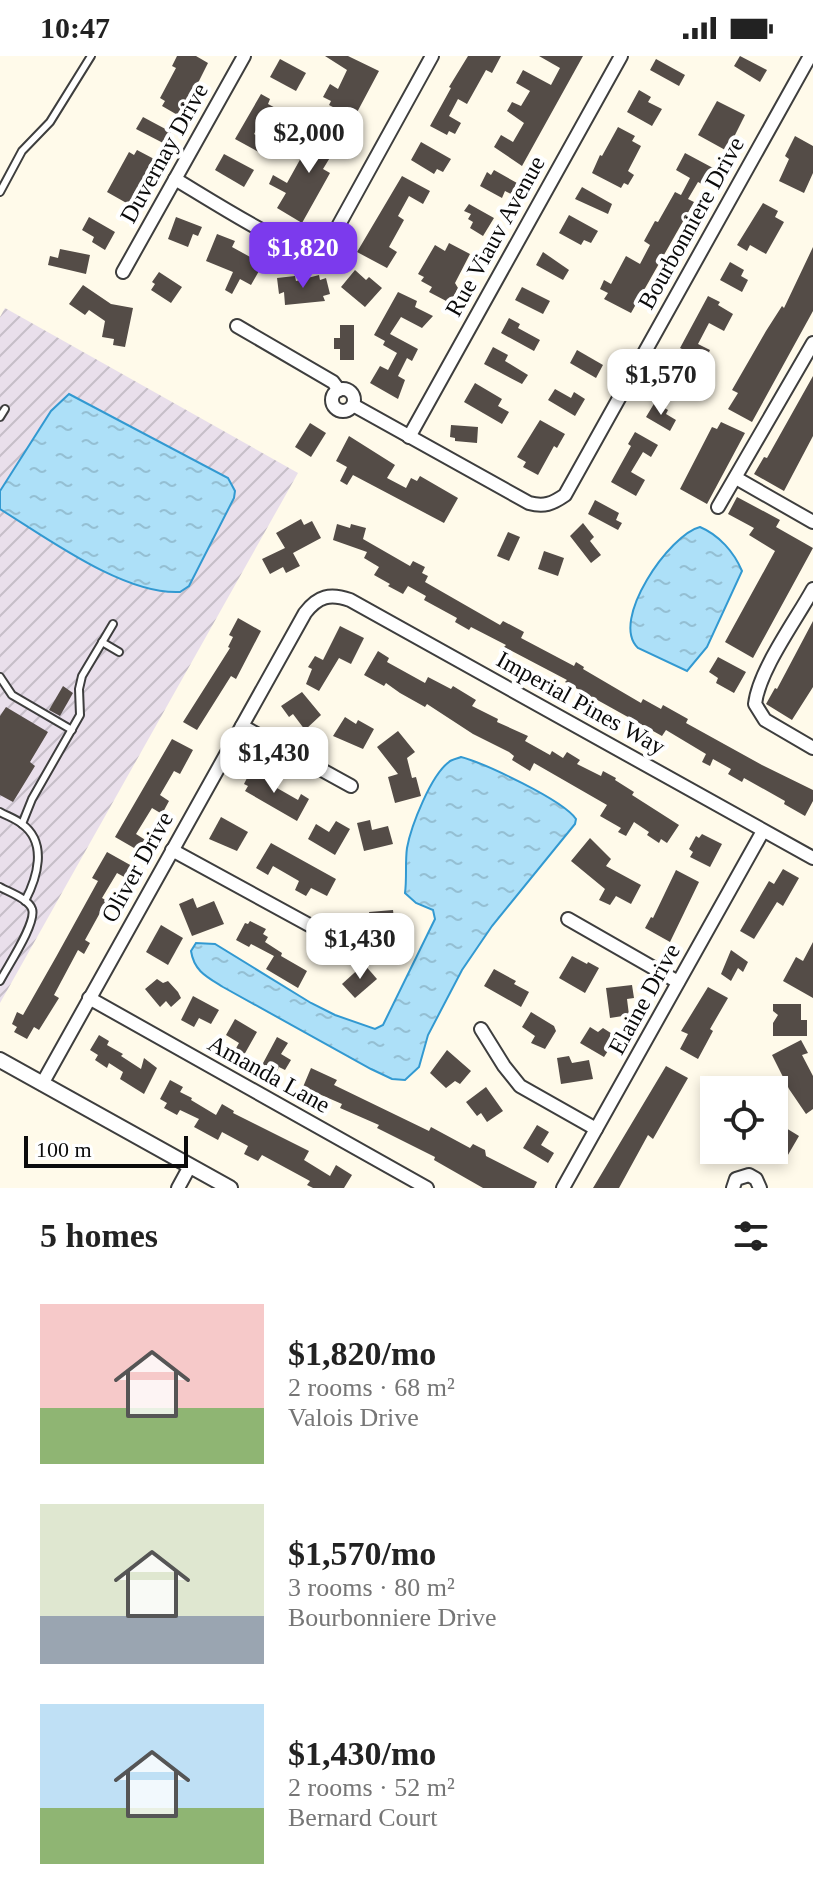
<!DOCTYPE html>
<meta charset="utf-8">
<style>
body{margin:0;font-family:"Times New Roman",serif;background:#f6f6f6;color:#222;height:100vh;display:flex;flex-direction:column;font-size:30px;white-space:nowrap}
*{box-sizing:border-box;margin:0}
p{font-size:26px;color:#767676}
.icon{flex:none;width:44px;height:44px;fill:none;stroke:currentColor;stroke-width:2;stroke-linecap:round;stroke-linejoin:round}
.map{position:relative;height:1132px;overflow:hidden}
.details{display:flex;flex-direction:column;background:#fff;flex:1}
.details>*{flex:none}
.tools{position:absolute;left:700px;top:1020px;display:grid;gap:16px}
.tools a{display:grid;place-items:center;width:88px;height:88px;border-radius:0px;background:#fff;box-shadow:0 4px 12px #0003;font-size:40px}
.scale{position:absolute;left:24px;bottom:20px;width:164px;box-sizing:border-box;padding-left:8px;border:4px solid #0b0b0b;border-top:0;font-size:22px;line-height:28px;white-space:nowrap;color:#0b0b0b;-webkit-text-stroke:6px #fff;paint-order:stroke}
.price{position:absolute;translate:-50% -68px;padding:0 18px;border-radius:16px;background:#fff;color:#222;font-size:26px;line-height:52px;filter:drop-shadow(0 2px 4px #0008)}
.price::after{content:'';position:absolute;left:50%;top:48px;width:24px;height:18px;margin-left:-12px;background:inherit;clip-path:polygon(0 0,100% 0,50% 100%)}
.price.active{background:#7c3aed;color:#fff}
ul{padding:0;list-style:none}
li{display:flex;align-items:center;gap:24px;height:200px;padding:0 40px}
li span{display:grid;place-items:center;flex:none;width:224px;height:160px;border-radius:0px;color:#555}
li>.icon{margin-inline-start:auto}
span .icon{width:96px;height:96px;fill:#fffc;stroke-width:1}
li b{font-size:34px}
h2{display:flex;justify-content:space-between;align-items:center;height:96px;padding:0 40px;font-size:34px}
.status{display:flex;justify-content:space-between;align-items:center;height:56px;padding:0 40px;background:#fff;direction:ltr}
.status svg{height:22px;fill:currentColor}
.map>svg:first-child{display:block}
.industrial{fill:url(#industrial-furrows)}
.water{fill:url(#water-ripples);stroke:#3299d1;stroke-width:2}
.building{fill:#544c47}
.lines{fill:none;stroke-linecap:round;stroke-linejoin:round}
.service-casing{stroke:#3e3e3e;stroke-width:10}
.minor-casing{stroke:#3e3e3e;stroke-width:16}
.tertiary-casing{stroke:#3e3e3e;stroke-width:18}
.service{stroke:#fff;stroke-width:6}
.minor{stroke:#fff;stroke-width:12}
.tertiary{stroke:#fff;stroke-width:14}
.labels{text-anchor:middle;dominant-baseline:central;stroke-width:8;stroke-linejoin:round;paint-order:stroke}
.street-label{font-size:24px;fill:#0b0b0b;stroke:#fff}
</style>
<div class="status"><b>10:47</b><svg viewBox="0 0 49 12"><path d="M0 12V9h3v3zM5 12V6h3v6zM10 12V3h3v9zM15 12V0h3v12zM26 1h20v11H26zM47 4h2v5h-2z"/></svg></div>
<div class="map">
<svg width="813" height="1132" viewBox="0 0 813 1132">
<defs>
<pattern id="industrial-furrows" width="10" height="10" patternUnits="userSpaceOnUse" patternTransform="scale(2)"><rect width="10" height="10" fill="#e9dfeb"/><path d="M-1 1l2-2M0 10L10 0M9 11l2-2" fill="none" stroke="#c6bec8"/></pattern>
<pattern id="water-ripples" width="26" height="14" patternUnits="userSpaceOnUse" patternTransform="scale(2)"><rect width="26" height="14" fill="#ade0f8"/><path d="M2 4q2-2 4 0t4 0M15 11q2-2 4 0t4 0" fill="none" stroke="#94bfd3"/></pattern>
</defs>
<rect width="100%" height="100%" fill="#fffaea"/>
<polygon class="industrial" points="5,252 298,417 0,947 0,261"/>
<g class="water">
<path d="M69 338 228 422 235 435 234 442 189 530 180 536C124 539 47 482 0 453V435L51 355Z"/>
<path d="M700 471C719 479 734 496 742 515L707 591 687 615 638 592C609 565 670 478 700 471Z"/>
<path d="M461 701C484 707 563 744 576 763L575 768 492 870 462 914 428 979 419 1011 405 1024 392 1023 371 1013 223 931C207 921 194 915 191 895L196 887 215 888 311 947 335 959 375 973 383 969 435 863 433 854 416 847 405 837C407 822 405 806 407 792 411 770 431 719 449 706 450 704 459 702 461 701Z"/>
</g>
<g class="building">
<polygon points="177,0 196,0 208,7 181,61 162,50 165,45 160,42 176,12 172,10"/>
<polygon points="325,0 348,0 379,15 354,62 329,49 331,45 323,41 330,28 338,33 347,14"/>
<polygon points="468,0 501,0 492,17 486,14 467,48 458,43 449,60 461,67 455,78 449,75 447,79 430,70 451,32 449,31"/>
<polygon points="539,0 583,0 522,110 494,91 501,79 513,86 524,67 507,55 512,46 521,50 530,35 516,27 523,14 551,29 560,12"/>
<polygon points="740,0 767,14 760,26 734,10"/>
<polygon points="280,3 306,17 296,35 270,21"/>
<polygon points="656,3 685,19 679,30 650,14"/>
<polygon points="639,34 651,41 648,46 662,53 652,70 627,56"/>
<polygon points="261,38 270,43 268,48 283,56 277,68 263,61 254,78 270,87 264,99 235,83"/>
<polygon points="717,45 745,59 727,95 698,79"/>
<polygon points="143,61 171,76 165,88 136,73"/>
<polygon points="321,67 347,82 338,97 334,95 323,113 330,117 302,167 277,152 286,137 269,128 273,119 287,127 302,100 311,106 322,88 310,81"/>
<polygon points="618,71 635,80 632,85 641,90 628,115 634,119 628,129 624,127 621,132 592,117 600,99 602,100"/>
<polygon points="795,80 813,90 813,117 804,137 779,125 789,103 785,100"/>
<polygon points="421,86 451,103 443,116 437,113 434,118 411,104"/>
<polygon points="137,94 156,104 130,149 107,136 129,96 134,99"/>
<polygon points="685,97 713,112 704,129 698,126 688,143 694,146 631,257 604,243 608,237 600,233 604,224 611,228 626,200 640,208 650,189 644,185 655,165 658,166 675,136 681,139 690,122 676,114"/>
<polygon points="224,98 254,114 244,131 215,114"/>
<polygon points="494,114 517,127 511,138 505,135 502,142 480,130 487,116 491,119"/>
<polygon points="402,120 430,135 423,148 409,140 398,160 404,164 389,191 397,196 387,212 357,196"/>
<polygon points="582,131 612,148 608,158 575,143"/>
<polygon points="763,147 778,155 775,161 784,166 766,198 750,189 747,195 737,189"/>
<polygon points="469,148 494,162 483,180 470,172 473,166 468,163 471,158 464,155"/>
<polygon points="569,159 598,175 591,187 584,184 581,189 559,177"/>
<polygon points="89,161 115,176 105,194 92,186 94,181 82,174"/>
<polygon points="176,161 202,171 198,180 193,178 188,191 168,183"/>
<polygon points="217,178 235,185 232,191 263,208 251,229 240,223 232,238 225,234 233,216 206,205"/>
<polygon points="449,187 470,198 455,227 458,232 450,247 429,236 432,231 421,225 424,221 418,218 435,189 445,195"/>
<polygon points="813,191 813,255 752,366 728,353 738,337 732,334 766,275 782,250 784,252"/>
<polygon points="60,193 90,199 86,218 48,209 50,200 58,202"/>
<polygon points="543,196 569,214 563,224 536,209"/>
<polygon points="730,206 744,214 741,220 748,224 742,236 720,224"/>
<polygon points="355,214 366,224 369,221 382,232 365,251 341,231"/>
<polygon points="159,216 182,231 171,247 151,234 155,228 152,226"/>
<polygon points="319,219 320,224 326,222 330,238 323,240 325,245 285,249 284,236 279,238 277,222 295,220 296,225"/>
<polygon points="83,229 111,248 133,252 125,291 113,289 114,283 102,281 105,265 89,254 85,259 69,248"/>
<polygon points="522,231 550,245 543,258 515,244"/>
<polygon points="398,236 417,245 415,251 433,260 422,272 401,261 390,278 418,293 412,305 407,302 398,320 405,324 398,343 370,327 380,310 388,314 397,297 383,289 385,285 374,279"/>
<polygon points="708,240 720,246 718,249 733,258 724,275 709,267 698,288 710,294 705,305 680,292"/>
<polygon points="509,262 520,268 518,272 540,284 534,295 501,277"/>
<polygon points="340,269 354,269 354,304 340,304 340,293 334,293 334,282 340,282"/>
<polygon points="493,291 508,299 505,305 528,319 522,328 484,308"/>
<polygon points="577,294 603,309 596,322 570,307"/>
<polygon points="671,309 683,315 681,320 695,327 690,340 662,325"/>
<polygon points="813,320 813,380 784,435 754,418 764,401 767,402"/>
<polygon points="475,327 502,343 498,350 509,356 502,368 464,346"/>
<polygon points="555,333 571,342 574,336 585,343 575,360 548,344"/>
<polygon points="655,346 668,354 666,358 676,364 670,375 646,361"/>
<polygon points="540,364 565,378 557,392 554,390 538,419 523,411 526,406 517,401"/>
<polygon points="721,366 745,377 707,448 680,433 712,371 717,373"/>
<polygon points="310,367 326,377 311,401 295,391"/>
<polygon points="451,369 478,371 477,387 455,385 455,382 450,381"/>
<polygon points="635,376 658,389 651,401 643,396 631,416 645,424 636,440 611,426 631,390 628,388"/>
<polygon points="349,380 395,409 387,422 406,432 411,422 417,425 420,420 458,442 444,467 353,419 347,429 340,425 347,411 336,405"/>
<polygon points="737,441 780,464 776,471 813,492 753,602 725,586 775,495 749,479 754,472 728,458"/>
<polygon points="595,444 619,457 616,464 622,467 618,474 588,458"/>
<polygon points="301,463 304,469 312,465 321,482 293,497 300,510 286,517 283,511 270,518 262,503 285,492 276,477"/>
<polygon points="583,467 594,481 590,485 601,499 591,507 570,480"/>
<polygon points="337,468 350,472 351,468 366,472 363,483 410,510 413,505 425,511 422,517 428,520 425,526 500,569 503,565 524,576 521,582 574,610 576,606 584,611 583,613 641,647 643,643 661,653 663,649 688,663 686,667 762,709 813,734 813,745 805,760 784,748 785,745 744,722 742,726 728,718 731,713 713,703 710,710 702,706 706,698 666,674 662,680 565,626 567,624 504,591 506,589 471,571 469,574 455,566 457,562 424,544 426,540 408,530 403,538 388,530 390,528 374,519 379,511 364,502 367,496 333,484"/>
<polygon points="508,476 520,481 509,505 497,500"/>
<polygon points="544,495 564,502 558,520 538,513"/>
<polygon points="238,562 261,575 236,623 231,620 197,674 183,666 230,592 228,591 233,581 229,579"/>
<polygon points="813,565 813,631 792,664 766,648 775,632 777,633"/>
<polygon points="340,570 364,582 351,608 339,602 319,635 306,628 312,613 308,611 315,600 323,604"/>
<polygon points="378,595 389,602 387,606 425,627 428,621 451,633 453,630 476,644 472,650 498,663 497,666 528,680 525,685 550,699 552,695 563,702 567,696 580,704 577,708 601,720 603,715 616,722 615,724 634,736 632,739 679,769 667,787 661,783 659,787 647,779 649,776 634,766 626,780 618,776 621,772 600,760 607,749 534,707 530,715 512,704 514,700 509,696 473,678 427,648 425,651 400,637 386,627 384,630 364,619"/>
<polygon points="718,601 746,616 734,637 716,627 718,622 709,616"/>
<polygon points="63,630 73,637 60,660 49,654"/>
<polygon points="302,636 321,659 305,674 293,658 289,661 281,650"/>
<polygon points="6,651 48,676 30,706 35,710 13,746 0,739 0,660"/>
<polygon points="345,661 356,668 358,664 374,673 363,693 333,680"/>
<polygon points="398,675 415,696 407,702 412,722 416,721 421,740 395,747 388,721 398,718 377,691"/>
<polygon points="172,683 193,694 180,718 174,715 160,739 169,745 162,758 152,752 136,778 147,785 141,796 115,781"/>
<polygon points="252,712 273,723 270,728 298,744 301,738 309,743 297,765 245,735 248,730 244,728"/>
<polygon points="221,761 248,776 237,795 209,783"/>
<polygon points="370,764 372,774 388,770 393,788 364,795 357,767"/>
<polygon points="336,765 350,773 335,799 308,783 316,768 329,776"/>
<polygon points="702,778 722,788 710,811 690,801 693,796 689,793 696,780 699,782"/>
<polygon points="590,782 611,803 606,810 641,829 631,848 616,840 610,849 599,844 605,833 571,805"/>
<polygon points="271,787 336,823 327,840 311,832 306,840 295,834 299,825 273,810 268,819 256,812"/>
<polygon points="107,796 132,810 126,822 117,817 102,842 111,847 105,858 101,855 85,884 90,887 84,898 78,894 54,939 59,942 39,974 34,971 27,983 14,976 17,971 12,968 17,956 23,959 56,901 98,825 92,822"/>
<polygon points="783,813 799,822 783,850 777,846 754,883 740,875 769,825 774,828"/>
<polygon points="676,814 699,826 670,886 645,872 651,861 653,862"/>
<polygon points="193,842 197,852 214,845 224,868 192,880 179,848"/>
<polygon points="393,854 397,889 373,891 369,856"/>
<polygon points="250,865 266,873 263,878 268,881 265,886 282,897 281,900 307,915 298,932 266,913 274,900 251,888 249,891 236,884 245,867 248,868"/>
<polygon points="161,869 183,882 168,909 146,896"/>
<polygon points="813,886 813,942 783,925 796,901 803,905"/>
<polygon points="731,894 748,906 743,916 738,912 731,925 721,918"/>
<polygon points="572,900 587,908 588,906 599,912 585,937 559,922"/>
<polygon points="364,908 377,923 355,942 342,928"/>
<polygon points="494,913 516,925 514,928 529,936 521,951 484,930"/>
<polygon points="157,923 163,927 168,925 178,936 181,942 171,951 166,945 160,951 145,933"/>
<polygon points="632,929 634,942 627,943 629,959 610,962 606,932"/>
<polygon points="708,931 728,942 710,973 713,975 698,1003 680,993 688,978 681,975"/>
<polygon points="193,940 219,954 211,968 199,962 194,971 181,964"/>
<polygon points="773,948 801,948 801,964 807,964 807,980 773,980 773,967 778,959 773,955"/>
<polygon points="531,956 554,970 556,975 545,993 531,987 535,980 522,971"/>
<polygon points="235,963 257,976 244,999 235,994 239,987 226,979"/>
<polygon points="590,971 598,976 603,972 617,981 604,1001 580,987"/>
<polygon points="99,979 109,985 107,989 123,998 121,1000 141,1013 144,1002 157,1012 144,1038 120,1023 123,1016 109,1007 107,1012 95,1004 98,999 90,994"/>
<polygon points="277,981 288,987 281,998 291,1004 285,1014 279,1011 276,1017 262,1009"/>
<polygon points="801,984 808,997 802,999 813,1020 813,1053 806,1058 789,1033 772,999"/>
<polygon points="447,994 471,1015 460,1028 455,1025 446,1032 430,1017"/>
<polygon points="569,1000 572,1007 589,1004 593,1023 561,1028 557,1002"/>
<polygon points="666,1010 688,1022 653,1083 648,1079 619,1132 593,1132"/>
<polygon points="311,1012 337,1024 334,1029 429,1075 431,1071 470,1092 473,1088 485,1094 486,1100 537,1126 534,1132 483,1132 434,1104 435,1101 377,1072 379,1069 340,1052 342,1048 303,1031"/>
<polygon points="170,1024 183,1031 180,1036 192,1042 191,1044 216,1059 222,1048 234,1055 233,1057 309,1095 304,1104 330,1120 336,1109 352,1119 344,1132 313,1132 307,1129 310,1125 262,1099 258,1105 244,1098 248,1090 222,1076 218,1084 194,1071 199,1063 180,1054 177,1059 164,1052 167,1047 160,1043"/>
<polygon points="486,1031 503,1055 487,1066 481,1057 477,1060 466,1046"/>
<polygon points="537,1069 549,1076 541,1089 554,1097 548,1107 523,1092"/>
<polygon points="774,1069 779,1073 781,1069 799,1080 785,1104 774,1098"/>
</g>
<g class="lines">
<defs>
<g id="service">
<polyline points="0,136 22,95 50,66 91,0"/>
<polyline points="0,361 5,353"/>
<polyline points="102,586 119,596"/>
<polyline points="0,621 12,639 72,674"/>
<path d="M0 756C7 760 16 763 22 768 48 787 37 822 25 845"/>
<polyline points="22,768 32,743 80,659 79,633 82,620 113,568"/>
<path d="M0 831C9 836 29 843 32 853 37 867 7 911 0 925"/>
</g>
<g id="minor">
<path d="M175 123C199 137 283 191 305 193 319 195 328 184 336 174L432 0"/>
<polyline points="123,216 244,0"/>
<polyline points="237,270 333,326 339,334"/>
<circle cx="343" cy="344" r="11"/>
<path d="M353 349 529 447C544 451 552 448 565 439L810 0"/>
<polyline points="409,381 621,0"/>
<polyline points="736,422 813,466"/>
<polyline points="718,451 813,287"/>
<path d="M813 533C796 564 759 614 755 648L765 664 813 692"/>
<polyline points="242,670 351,730"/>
<polyline points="172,794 333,882"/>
<polyline points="568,863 678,926"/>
<polyline points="89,942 427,1132"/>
<polyline points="481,973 504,1010 520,1030 596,1073"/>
<path d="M42 1028 305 557C318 540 330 537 350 544L813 802"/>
<polyline points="178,1132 190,1110"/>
<polyline points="563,1132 763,775"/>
<polyline points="733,1132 736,1123 749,1119 756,1123 760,1132"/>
</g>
<polyline id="tertiary" points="0,1004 230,1132"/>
</defs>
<use href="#service" class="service-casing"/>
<use href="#minor" class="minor-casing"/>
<use href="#tertiary" class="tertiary-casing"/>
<use href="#service" class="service"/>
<use href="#minor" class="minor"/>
<use href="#tertiary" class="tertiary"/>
</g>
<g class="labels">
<g class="street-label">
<text transform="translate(164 97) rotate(-61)">Duvernay Drive</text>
<text transform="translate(691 167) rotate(-61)">Bourbonniere Drive</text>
<text transform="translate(495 180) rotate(-61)">Rue Viauv Avenue</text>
<text transform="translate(581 647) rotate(29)">Imperial Pines Way</text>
<text transform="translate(137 811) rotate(-61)">Oliver Drive</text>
<text transform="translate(644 943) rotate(-61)">Elaine Drive</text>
<text transform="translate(269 1018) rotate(29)">Amanda Lane</text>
</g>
</g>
</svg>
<div class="tools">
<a><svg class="icon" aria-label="locate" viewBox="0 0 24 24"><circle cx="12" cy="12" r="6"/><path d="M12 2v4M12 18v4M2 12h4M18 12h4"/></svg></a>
</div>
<div class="scale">100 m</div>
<b class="price" style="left:309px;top:119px">$2,000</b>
<b class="price active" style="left:303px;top:234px">$1,820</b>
<b class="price" style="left:661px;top:361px">$1,570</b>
<b class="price" style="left:274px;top:739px">$1,430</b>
<b class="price" style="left:360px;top:925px">$1,430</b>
</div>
<section class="details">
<h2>5 homes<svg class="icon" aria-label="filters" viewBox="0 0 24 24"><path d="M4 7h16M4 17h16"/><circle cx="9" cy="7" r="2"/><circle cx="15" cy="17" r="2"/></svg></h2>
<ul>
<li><span style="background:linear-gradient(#f6c9c9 65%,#8fb573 0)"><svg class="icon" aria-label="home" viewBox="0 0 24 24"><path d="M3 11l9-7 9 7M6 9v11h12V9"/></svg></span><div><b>$1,820/mo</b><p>2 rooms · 68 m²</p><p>Valois Drive</p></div></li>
<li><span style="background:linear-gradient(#dfe7d0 70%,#9aa5b1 0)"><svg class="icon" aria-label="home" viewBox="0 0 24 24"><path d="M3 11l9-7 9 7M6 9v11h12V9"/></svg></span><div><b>$1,570/mo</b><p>3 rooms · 80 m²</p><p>Bourbonniere Drive</p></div></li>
<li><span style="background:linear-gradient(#bfe0f5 65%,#8fb573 0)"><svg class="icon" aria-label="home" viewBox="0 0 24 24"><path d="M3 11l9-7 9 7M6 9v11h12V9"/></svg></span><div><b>$1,430/mo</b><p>2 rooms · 52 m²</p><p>Bernard Court</p></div></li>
</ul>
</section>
